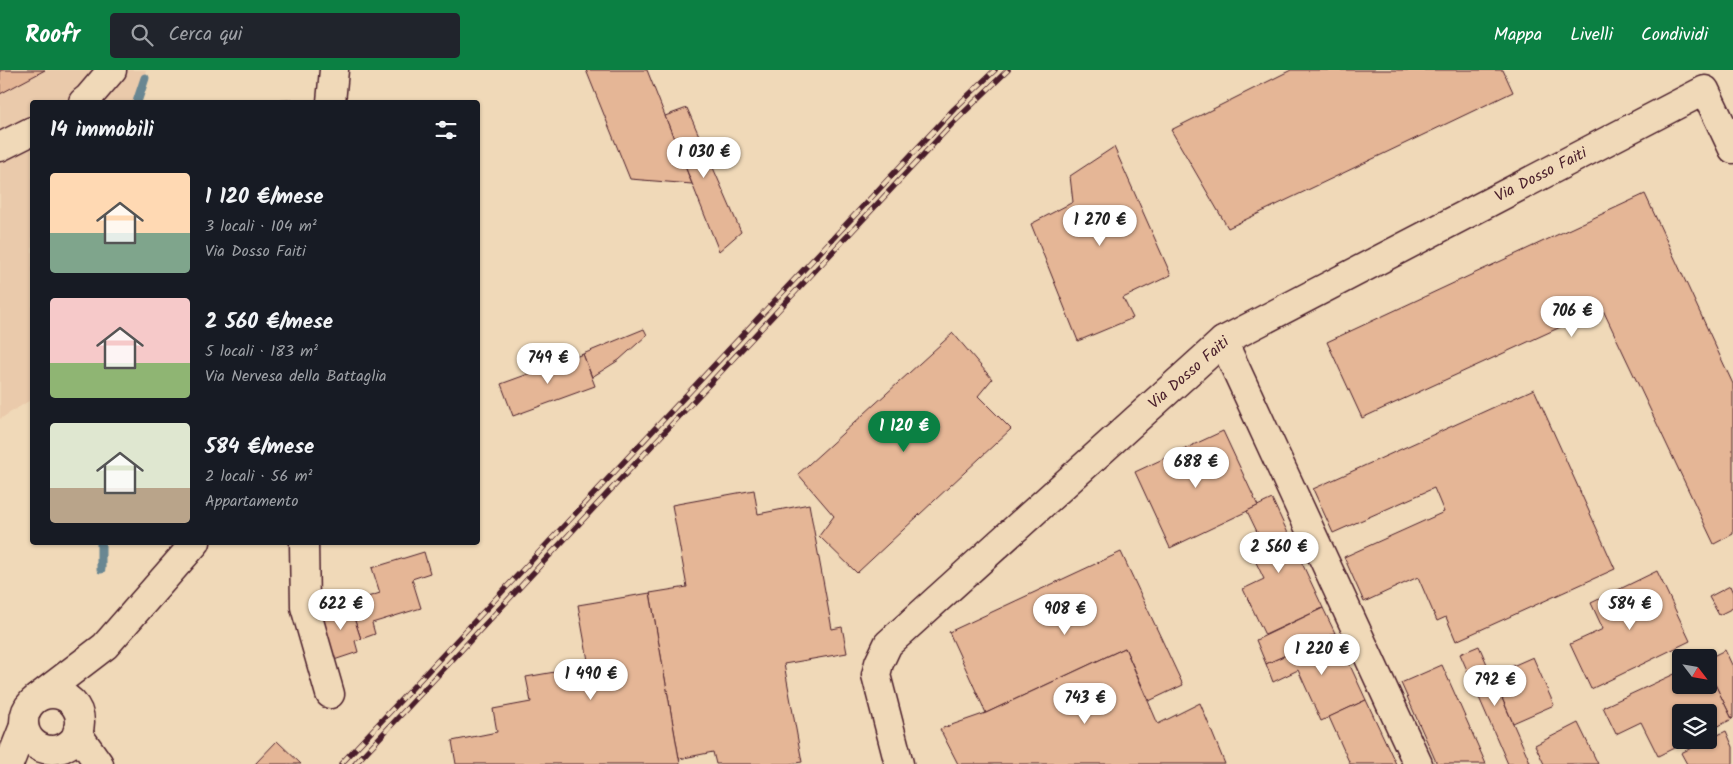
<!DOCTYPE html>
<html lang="it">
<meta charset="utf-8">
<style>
body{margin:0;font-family:Kalam,sans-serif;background:#20242c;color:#f1f3f6;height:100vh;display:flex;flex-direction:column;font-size:19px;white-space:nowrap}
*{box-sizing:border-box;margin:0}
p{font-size:16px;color:#9ea1a6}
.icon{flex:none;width:28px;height:28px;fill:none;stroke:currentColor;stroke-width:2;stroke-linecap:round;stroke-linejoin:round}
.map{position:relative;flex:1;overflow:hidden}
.panel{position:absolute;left:30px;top:30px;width:450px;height:445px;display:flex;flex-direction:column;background:#171b24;border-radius:5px;box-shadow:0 1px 4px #0004}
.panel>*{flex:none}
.needle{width:32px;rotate:121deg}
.tools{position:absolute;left:1672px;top:579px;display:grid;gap:10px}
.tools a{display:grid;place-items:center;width:45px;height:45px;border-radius:5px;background:#171b24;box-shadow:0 1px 4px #0004;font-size:25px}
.price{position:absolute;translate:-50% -42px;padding:0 11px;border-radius:18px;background:#fff;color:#222;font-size:16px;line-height:32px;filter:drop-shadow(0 1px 2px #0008)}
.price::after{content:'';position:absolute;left:50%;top:30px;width:15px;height:11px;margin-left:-8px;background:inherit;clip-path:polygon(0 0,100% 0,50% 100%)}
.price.current{background:#0b8043;color:#fff}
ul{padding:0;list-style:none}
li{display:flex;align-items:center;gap:15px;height:125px;padding:0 20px}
li span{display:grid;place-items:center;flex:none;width:140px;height:100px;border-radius:5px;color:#555}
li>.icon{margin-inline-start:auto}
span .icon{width:60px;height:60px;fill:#fffc;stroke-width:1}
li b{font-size:21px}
h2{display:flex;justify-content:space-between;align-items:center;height:60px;padding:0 20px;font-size:21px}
header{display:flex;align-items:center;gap:30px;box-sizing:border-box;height:70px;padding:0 25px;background:#0b8043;color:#fff}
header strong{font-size:24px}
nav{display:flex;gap:28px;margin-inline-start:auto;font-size:18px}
.search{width:350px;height:45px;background:#20242c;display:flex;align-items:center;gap:12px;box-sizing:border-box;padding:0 18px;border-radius:5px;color:#9ea1a6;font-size:19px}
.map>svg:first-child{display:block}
.built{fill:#eacaab}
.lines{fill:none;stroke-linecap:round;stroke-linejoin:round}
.stream{stroke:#698792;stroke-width:9}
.building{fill:#e5b696;stroke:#4a1f2b}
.minor-casing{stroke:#4a1f2b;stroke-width:31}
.minor{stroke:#f0d9b8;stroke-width:28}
.rail-casing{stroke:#4a1f2b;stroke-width:5.5}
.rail{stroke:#f0d9b8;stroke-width:4;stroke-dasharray:11;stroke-linecap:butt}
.labels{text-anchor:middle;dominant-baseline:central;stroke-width:4.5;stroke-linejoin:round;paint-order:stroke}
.street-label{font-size:16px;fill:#4a1f2b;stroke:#f0d9b8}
</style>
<header>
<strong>Roofr</strong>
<div class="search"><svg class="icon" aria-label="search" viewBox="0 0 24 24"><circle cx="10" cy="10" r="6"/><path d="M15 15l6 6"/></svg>Cerca qui</div>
<nav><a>Mappa</a><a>Livelli</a><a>Condividi</a></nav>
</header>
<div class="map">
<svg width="1733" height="694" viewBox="0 0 1733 694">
<rect width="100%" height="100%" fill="#f0d9b8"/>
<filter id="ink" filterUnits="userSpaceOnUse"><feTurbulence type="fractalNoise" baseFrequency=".02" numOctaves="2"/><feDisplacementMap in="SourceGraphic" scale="10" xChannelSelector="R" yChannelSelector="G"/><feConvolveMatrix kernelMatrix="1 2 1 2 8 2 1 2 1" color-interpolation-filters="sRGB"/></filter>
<g filter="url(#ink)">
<polygon class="built" points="0,0 146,0 136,32 32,32 32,329 0,349"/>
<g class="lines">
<g class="stream">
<polyline points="137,32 145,8"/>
<polyline points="101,499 101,472"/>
</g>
</g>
<g class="building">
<polygon points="0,0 45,0 0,24"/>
<polygon points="586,0 647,0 692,114 630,109"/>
<polygon points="1291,0 1503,0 1513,22 1228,158 1171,60"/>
<polygon points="293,30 293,32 235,32"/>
<polygon points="687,38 741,162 719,181 665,46"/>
<polygon points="1114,77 1171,205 1123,228 1133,248 1078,271 1031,154 1073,132 1070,106"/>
<polygon points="1645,124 1733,314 1733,464 1714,474 1602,238 1362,348 1327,272"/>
<polygon points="644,259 647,265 619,290 592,307 583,284"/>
<polygon points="953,263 992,309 978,326 1011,359 857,503 819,466 834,446 798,404"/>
<polygon points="583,284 595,316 513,346 501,314"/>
<polygon points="1534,319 1615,499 1456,571 1446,547 1437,551 1418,507 1364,532 1344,487 1444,442 1434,418 1333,463 1313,419"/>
<polygon points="1223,361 1258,436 1170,478 1135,402"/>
<polygon points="754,420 758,444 809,434 832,559 842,557 847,583 784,594 802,692 789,694 716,694 713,682 679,689 650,523 687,517 672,435"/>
<polygon points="1272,429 1323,538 1265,565 1243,519 1264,509 1250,480 1263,474 1247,441"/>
<polygon points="424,482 430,503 412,509 421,538 372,553 375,564 361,569 349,533 380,523 372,498"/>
<polygon points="1121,482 1183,615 1149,631 1125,578 986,643 949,562"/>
<polygon points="1657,501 1690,571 1591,619 1570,574 1603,559 1591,533"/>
<polygon points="1730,516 1733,523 1733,538 1719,545 1709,527"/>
<polygon points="650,523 680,694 456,694 452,671 497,662 493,639 531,632 526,607 589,596 578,535"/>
<polygon points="349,533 361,569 355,571 358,582 334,590 319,543"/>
<polygon points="1323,538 1335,563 1266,594 1256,570"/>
<polygon points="1335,563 1366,630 1321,651 1298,600 1273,612 1266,594"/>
<polygon points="1479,576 1530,692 1526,694 1508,694 1460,584"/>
<polygon points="1125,578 1158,654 1200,633 1225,694 958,694 940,659 986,643"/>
<polygon points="1725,580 1733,597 1733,648 1732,649 1709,602 1709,588"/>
<polygon points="1533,587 1554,635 1513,653 1492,605"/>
<polygon points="1442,595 1486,694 1437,694 1401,613"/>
<polygon points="1681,601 1681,615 1709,615 1709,602 1732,649 1709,661 1709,642 1681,642 1681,670 1690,670 1658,686 1641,652 1616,664 1603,637"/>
<polygon points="1366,630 1396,694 1350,694 1329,647"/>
<polygon points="1578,653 1598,694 1544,694 1535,675"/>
<polygon points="1726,661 1733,677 1733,694 1687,694 1681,683"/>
<polygon points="277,671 301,694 255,694"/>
</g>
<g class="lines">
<defs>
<g id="minor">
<polyline points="83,32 88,28 112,0"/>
<polyline points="331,32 334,0"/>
<polyline points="0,77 32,61"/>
<polyline points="1223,271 1418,694"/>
<polyline points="304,472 305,537 330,624"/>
<circle cx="52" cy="652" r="28"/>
<polyline points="37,628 105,576 196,472"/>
<polyline points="77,663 99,694"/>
<polyline points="9,694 24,656"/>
<polyline points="899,694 876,605 879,593 888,574 1223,271 1705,20 1733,79"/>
</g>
</defs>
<use href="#minor" class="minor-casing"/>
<use href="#minor" class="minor"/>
<defs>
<g id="rail">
<polyline points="341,694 954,39 995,0"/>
<polyline points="355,694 951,55 1008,0"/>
</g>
</defs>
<use href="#rail" class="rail-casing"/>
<use href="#rail" class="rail"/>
</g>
</g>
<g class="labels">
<g class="street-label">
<text transform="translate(1541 105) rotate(-27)">Via Dosso Faiti</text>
<text transform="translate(1189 303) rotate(-41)">Via Dosso Faiti</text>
</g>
</g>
</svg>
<div class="tools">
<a><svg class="needle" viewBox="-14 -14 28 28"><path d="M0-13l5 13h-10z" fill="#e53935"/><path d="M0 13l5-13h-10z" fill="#9ea1a6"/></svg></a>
<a><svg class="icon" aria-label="layers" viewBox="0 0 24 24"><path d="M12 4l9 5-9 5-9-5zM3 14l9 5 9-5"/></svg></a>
</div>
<b class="price" style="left:704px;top:109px">1 030 €</b>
<b class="price" style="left:1100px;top:177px">1 270 €</b>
<b class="price" style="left:1572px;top:268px">706 €</b>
<b class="price" style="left:548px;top:315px">749 €</b>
<b class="price current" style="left:904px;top:383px">1 120 €</b>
<b class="price" style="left:1196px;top:419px">688 €</b>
<b class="price" style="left:1279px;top:504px">2 560 €</b>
<b class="price" style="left:341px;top:561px">622 €</b>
<b class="price" style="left:1630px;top:561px">584 €</b>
<b class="price" style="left:1065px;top:566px">908 €</b>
<b class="price" style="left:1322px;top:606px">1 220 €</b>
<b class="price" style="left:591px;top:631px">1 490 €</b>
<b class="price" style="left:1495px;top:637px">792 €</b>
<b class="price" style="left:1085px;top:655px">743 €</b>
<section class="panel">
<h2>14 immobili<svg class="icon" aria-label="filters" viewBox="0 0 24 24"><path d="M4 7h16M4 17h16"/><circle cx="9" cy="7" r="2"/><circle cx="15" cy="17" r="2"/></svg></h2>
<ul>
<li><span style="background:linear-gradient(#ffd9b3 60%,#7fa58c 0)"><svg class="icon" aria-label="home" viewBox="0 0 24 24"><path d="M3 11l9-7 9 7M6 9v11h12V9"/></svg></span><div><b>1 120 €/mese</b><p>3 locali · 104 m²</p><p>Via Dosso Faiti</p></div></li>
<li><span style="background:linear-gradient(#f6c9c9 65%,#8fb573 0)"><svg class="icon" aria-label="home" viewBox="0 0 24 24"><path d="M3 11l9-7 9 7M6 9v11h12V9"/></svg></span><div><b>2 560 €/mese</b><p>5 locali · 183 m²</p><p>Via Nervesa della Battaglia</p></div></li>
<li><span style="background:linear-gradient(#dfe7d0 65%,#b9a48a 0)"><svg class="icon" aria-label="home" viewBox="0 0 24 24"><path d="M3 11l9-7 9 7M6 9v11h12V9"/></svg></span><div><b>584 €/mese</b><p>2 locali · 56 m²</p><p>Appartamento</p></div></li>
</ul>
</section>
</div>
